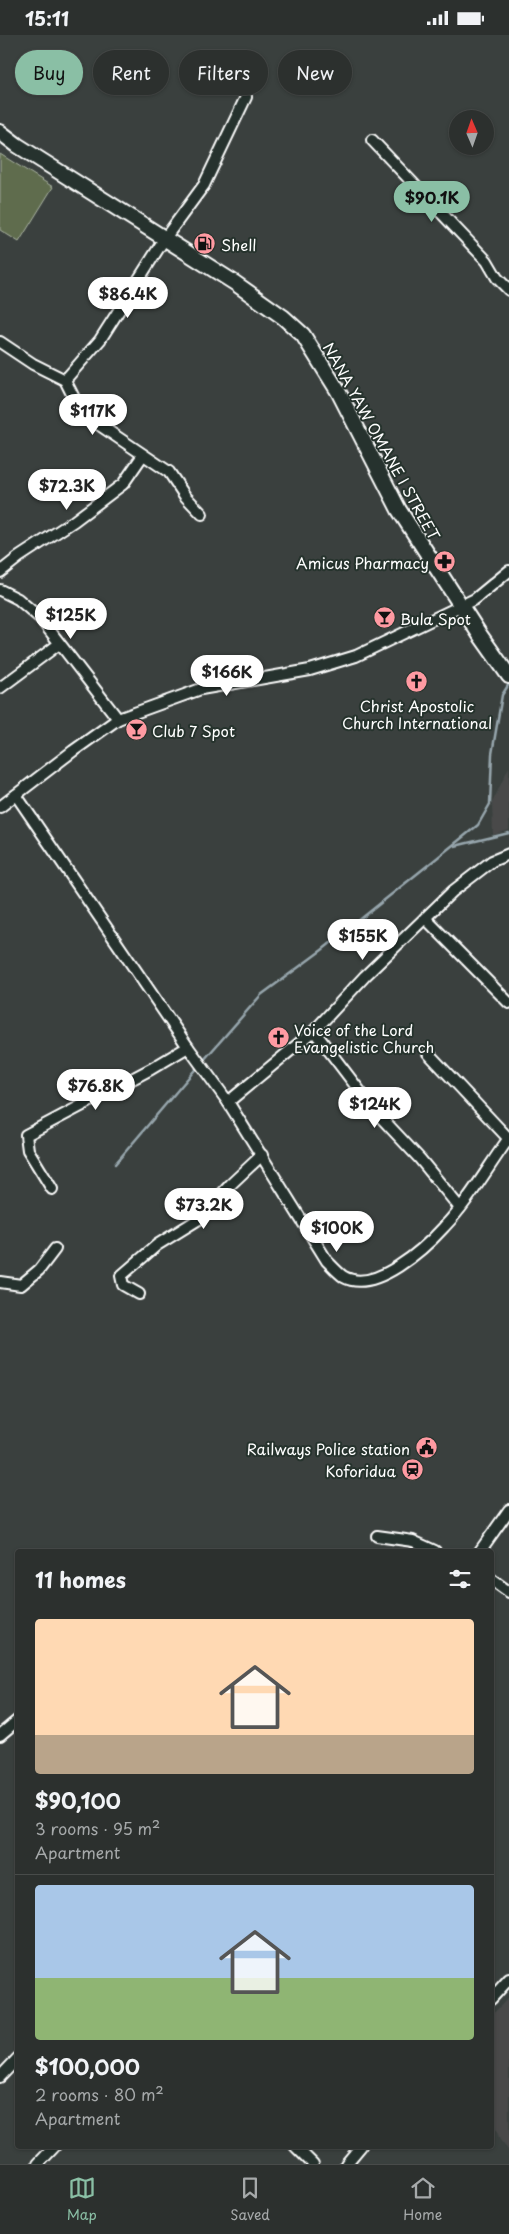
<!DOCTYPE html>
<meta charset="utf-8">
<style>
body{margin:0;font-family:"Playpen Sans",sans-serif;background:#343836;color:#f1f3f6;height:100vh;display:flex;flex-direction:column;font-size:19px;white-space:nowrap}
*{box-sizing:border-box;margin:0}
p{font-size:16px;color:#a6a9aa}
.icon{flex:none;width:28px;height:28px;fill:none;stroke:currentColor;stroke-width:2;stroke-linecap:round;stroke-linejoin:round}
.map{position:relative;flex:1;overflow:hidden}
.sheet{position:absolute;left:15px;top:1514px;width:479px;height:600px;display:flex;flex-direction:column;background:#2c302e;border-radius:5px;box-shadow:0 1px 4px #0004,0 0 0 1px #484b4a}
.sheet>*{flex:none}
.hud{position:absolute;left:15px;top:15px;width:480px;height:45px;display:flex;gap:10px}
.needle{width:32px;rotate:358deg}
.fabs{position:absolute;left:449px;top:75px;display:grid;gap:10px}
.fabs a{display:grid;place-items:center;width:45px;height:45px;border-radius:50%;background:#2c302e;box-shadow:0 1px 4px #0004,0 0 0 1px #484b4a;font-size:25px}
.price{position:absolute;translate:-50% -42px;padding:0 11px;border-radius:18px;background:#fff;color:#222;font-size:16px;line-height:32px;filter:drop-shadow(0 1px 2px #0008)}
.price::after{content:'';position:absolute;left:50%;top:30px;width:15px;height:11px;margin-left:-8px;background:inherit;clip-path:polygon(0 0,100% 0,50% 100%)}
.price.selected{background:#8abfa5;color:#111}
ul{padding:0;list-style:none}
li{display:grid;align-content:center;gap:10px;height:265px;padding:0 20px}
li+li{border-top:1px solid #484b4a}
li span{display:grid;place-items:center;height:155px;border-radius:5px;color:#555}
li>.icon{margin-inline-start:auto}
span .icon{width:90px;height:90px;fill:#fffc;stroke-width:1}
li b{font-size:21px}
h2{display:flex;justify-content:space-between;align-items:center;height:60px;padding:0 20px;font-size:21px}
.pill{padding:0 18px;border-radius:22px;background:#2c302e;box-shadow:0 1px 4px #0004,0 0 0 1px #484b4a;font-size:18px;line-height:45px}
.pill.selected{background:#8abfa5;color:#111}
.status{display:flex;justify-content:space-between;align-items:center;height:35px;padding:0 25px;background:#2c302e;direction:ltr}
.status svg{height:14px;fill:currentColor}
.dock{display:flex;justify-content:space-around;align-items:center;height:70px;border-top:1px solid #484b4a;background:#2c302e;font-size:14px;color:#a6a9aa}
.dock a{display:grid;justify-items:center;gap:2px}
.dock .selected{color:#8abfa5}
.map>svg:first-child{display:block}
.built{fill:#484a4a}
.green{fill:#5e6c4d;stroke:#aeb6a6}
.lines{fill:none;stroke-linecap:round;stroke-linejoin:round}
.stream{stroke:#97a6ad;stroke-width:2.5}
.minor-casing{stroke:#fff;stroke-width:14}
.major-casing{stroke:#fff;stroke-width:18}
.minor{stroke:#26332d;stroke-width:10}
.major{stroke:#26332d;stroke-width:14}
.labels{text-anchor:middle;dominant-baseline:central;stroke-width:4;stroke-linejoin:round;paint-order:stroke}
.poi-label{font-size:15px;fill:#fff;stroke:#26332d;text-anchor:start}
.street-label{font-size:15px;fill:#fff;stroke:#26332d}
</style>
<div class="status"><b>15:11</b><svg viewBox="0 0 49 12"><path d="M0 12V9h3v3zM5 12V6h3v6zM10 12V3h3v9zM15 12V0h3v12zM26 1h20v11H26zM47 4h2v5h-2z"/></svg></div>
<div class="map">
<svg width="509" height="2129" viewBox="0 0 509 2129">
<rect width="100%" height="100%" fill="#3a403e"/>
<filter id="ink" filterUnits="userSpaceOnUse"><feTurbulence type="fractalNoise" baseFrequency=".02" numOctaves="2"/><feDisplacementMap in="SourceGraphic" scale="10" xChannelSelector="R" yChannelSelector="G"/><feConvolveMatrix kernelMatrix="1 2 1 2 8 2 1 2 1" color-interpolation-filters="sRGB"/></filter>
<g filter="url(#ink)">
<g class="built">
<polygon points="509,732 509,795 493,800 492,768"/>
<polygon points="509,1962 509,2116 500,2105 491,2082 491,1981"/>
</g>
<polygon class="green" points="0,119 53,152 19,207 0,195"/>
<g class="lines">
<g class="stream">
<polyline points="455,811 509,798"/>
<polyline points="203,1026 261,960 322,915 478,790 490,769 492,719 502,660 509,649"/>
<polyline points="115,1129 199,1030"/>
</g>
<defs>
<g id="minor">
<polyline points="372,105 487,226 497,243 509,255"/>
<polyline points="0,307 33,329 65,345 77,369 92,385 169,437 185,461 202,479"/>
<polyline points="65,345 100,305 165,203 204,150 246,62"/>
<polyline points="0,537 19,522 74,486 123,449 143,420"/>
<polyline points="0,555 18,564 40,583 118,684"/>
<polyline points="0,653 59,609"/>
<path d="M16 760 188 1012 228 1067 327 1226C332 1231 338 1238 344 1242 375 1259 425 1213 444 1192 469 1166 488 1132 509 1103"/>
<polyline points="0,772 73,716 118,684 201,654 310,635 356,621 475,564 509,536"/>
<polyline points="425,883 509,968"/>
<polyline points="314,996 375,1076 420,1124 460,1173"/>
<polyline points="428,1018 509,1104"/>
<polyline points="228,1067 314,996 365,941 453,856 492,826 509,819"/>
<polyline points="52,1154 28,1115 26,1100 151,1034 188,1012"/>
<polyline points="0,1247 21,1250 39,1235 55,1214"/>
<polyline points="139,1259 123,1250 121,1241 157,1210 199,1184 230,1150 262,1120"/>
<polyline points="377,1501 413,1506 435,1516"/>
<polyline points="480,1516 509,1475"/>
<polyline points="491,1544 509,1557"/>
<polyline points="0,1700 18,1685"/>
<polyline points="491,1964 509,1944"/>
<polyline points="0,2042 18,2023"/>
<polyline points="295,2111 313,2129"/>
<polyline points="38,2129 55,2111"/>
<polyline points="346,2129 361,2111"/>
</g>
<polyline id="major" points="0,97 17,110 235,248 283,282 303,300 338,356 399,475 480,600 509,641"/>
</defs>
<use href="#minor" class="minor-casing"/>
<use href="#major" class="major-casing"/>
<use href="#minor" class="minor"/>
<use href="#major" class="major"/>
</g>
</g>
<defs>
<symbol id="fuel-disc" viewBox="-11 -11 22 22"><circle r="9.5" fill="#ff9aa2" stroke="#26332d"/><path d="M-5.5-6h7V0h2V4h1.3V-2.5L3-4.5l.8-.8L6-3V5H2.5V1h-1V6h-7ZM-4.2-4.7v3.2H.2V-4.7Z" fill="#111"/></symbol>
<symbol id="pharmacy-disc" viewBox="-11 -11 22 22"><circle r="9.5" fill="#ff9aa2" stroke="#26332d"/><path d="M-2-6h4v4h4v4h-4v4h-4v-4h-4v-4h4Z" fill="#111"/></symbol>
<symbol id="bar-disc" viewBox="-11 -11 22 22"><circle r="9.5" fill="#ff9aa2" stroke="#26332d"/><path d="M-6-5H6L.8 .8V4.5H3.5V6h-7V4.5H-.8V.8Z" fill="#111"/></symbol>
<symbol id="church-disc" viewBox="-11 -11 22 22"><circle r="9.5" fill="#ff9aa2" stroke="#26332d"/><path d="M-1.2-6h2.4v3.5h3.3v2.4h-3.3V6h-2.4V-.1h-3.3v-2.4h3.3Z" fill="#111"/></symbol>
<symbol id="civic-disc" viewBox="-11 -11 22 22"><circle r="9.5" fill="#ff9aa2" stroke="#26332d"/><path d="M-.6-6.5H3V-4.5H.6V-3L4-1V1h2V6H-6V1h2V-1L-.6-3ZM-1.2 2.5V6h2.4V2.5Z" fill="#111"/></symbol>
<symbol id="station-disc" viewBox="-11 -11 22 22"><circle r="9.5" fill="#ff9aa2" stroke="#26332d"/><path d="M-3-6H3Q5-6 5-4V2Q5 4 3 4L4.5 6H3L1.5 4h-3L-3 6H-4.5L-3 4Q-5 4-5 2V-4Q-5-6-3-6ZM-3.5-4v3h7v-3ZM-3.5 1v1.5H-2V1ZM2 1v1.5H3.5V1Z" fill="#111"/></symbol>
</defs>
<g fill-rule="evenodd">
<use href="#fuel-disc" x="192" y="196" width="25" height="25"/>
<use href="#pharmacy-disc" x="432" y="514" width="25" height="25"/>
<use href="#bar-disc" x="372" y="570" width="25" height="25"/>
<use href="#church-disc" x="404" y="634" width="25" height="25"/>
<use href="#bar-disc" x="124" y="682" width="25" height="25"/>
<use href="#church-disc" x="266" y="990" width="25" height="25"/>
<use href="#civic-disc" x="414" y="1400" width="25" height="25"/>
<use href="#station-disc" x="400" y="1422" width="25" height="25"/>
</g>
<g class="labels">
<g class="poi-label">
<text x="221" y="209">Shell</text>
<text x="429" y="527" text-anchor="end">Amicus Pharmacy</text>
<text x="400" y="583">Bula Spot</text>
<text x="417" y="670" text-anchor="middle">Christ Apostolic<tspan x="417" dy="17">Church International</tspan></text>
<text x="152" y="695">Club 7 Spot</text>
<text x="294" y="994">Voice of the Lord<tspan x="294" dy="17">Evangelistic Church</tspan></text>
<text x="410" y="1413" text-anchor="end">Railways Police station</text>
<text x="396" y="1435" text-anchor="end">Koforidua</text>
</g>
<g class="street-label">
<text transform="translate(382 406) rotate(61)">NANA YAW OMANE I STREET</text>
</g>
</g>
</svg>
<div class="fabs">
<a><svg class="needle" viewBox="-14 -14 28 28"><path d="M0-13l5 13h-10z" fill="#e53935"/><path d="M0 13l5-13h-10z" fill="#a6a9aa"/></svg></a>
</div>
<b class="price selected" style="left:432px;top:188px">$90.1K</b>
<b class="price" style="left:128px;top:284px">$86.4K</b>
<b class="price" style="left:93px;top:401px">$117K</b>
<b class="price" style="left:67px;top:476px">$72.3K</b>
<b class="price" style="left:71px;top:605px">$125K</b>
<b class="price" style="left:227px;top:662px">$166K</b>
<b class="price" style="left:363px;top:926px">$155K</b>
<b class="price" style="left:96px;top:1076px">$76.8K</b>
<b class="price" style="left:375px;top:1094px">$124K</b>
<b class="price" style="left:204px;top:1195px">$73.2K</b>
<b class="price" style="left:337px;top:1218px">$100K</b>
<div class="hud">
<a class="pill selected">Buy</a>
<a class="pill">Rent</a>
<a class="pill">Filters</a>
<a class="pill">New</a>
</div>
<section class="sheet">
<h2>11 homes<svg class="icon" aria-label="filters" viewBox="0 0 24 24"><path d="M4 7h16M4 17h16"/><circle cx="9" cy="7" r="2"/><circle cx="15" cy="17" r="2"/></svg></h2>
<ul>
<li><span style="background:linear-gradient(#ffd9b3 75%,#b9a48a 0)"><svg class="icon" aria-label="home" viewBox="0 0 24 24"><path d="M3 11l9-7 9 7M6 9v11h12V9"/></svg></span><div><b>$90,100</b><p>3 rooms · 95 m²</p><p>Apartment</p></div></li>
<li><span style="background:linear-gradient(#a9c7e8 60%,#8fb573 0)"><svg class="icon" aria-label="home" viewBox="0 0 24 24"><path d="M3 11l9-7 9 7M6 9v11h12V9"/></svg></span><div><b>$100,000</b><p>2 rooms · 80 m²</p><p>Apartment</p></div></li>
</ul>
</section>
</div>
<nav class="dock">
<a class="selected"><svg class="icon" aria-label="map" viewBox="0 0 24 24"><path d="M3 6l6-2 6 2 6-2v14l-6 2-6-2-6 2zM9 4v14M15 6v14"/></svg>Map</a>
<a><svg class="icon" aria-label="saved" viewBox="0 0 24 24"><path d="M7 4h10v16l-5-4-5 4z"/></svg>Saved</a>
<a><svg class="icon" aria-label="home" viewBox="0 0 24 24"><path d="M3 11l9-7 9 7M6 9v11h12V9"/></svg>Home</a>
</nav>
